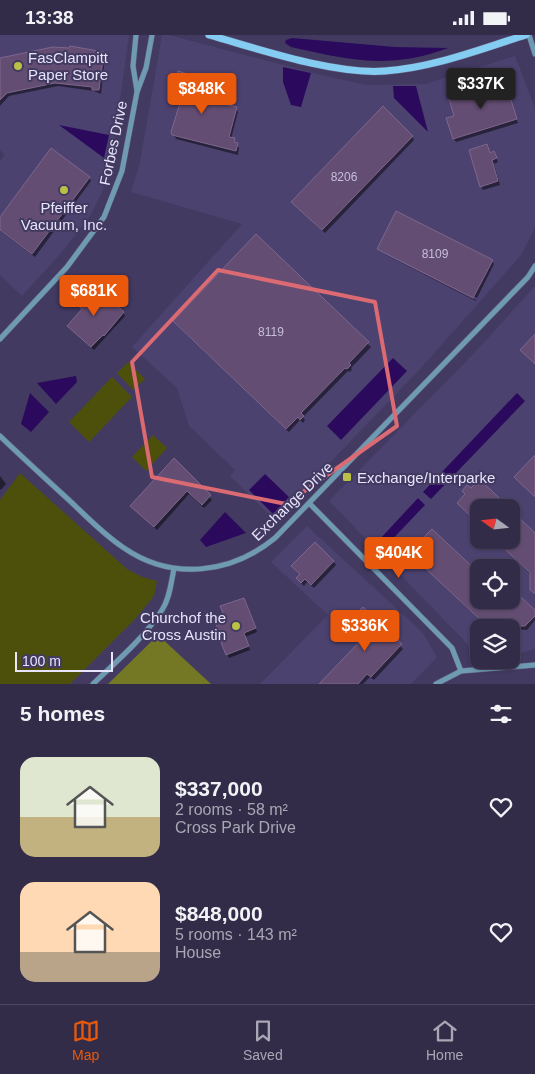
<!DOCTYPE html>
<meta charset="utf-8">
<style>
body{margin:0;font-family:Arial,sans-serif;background:#3d3853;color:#f1f3f6;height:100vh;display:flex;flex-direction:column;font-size:19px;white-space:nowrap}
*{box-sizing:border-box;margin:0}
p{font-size:16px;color:#a8a7b4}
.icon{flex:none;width:28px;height:28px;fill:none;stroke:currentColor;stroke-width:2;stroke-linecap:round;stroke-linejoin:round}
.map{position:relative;height:649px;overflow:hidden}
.side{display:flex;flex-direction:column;background:#322c49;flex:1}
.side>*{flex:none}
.needle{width:32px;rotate:285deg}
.fabs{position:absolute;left:470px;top:464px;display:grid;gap:10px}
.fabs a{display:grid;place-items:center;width:50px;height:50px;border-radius:10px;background:#322c49;box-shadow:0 1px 4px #0004,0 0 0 1px #4d4861;font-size:25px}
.scale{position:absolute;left:15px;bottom:12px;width:98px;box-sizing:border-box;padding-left:5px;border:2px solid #e7e4fc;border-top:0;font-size:14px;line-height:18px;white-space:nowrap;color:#e7e4fc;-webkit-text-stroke:4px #423a61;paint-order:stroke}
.price{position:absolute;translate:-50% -42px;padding:0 11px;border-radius:5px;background:#ea580c;color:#fff;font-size:16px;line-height:32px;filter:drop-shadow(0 1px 2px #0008)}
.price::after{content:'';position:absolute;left:50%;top:30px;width:15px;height:11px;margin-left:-8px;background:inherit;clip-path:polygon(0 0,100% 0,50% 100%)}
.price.selected{background:#222;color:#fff}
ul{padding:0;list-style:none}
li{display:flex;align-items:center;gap:15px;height:125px;padding:0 20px}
li span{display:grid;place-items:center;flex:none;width:140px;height:100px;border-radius:15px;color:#555}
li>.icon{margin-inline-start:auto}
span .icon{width:60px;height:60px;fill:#fffc;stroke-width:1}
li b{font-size:21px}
h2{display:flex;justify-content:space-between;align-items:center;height:60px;padding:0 20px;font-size:21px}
.status{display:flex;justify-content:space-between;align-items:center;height:35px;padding:0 25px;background:#322c49;direction:ltr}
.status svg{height:14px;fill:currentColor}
.tabs{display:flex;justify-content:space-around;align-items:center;height:70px;border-top:1px solid #4d4861;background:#322c49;font-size:14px;color:#a8a7b4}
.tabs a{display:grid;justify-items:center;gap:2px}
.tabs .selected{color:#ea580c}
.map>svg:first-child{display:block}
.built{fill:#4c4270;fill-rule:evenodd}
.green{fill:#4d500a}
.forest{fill:#747825}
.water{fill:#2b0a5e}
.shadow{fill:#0007}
.building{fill:#644d72;stroke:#7e668d}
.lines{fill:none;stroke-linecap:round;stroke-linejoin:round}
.street-casing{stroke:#60597d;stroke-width:6}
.secondary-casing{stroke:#60597d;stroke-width:8}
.street{stroke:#6e9ab2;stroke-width:5}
.secondary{stroke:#84ccf1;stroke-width:7}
.marked{fill:none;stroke:#dc6a72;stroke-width:4;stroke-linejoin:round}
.poi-dot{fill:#bac046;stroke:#423a61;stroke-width:2}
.labels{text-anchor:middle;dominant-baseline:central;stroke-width:4;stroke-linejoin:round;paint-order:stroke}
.number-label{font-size:12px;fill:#c6beda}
.poi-label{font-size:15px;fill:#e7e4fc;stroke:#423a61;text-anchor:start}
.street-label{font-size:15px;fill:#e7e4fc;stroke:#423a61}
</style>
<div class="status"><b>13:38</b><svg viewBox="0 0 49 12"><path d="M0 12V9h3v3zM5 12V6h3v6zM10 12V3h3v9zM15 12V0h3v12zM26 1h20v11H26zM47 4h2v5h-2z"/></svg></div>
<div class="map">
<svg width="535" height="649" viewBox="0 0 535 649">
<rect width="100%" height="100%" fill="#423a61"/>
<g class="built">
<polygon points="0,0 129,0 112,123 103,155 90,181 62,217 22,261 0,240 0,126 5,120 0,115"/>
<polygon points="162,0 169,0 321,40 367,50 425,49 515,21 535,73 535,193 521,220 422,332 275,485 230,441 235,435 189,391 177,353 132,312 242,189 131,157 140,127"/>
<path d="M535 251V614L518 619H511V592H479V618H476L329 466 477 315ZM479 472H511V505H479ZM479 532H511V565H479Z"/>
<polygon points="307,491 422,597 437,622 411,649 260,649 328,580 271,527"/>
</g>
<g class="green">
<polygon points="128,327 145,344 133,355 117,338"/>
<polygon points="112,342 132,362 89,407 69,387"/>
<polygon points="153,400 167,413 146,436 132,422"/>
<polygon points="20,438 127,534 142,542 157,546 154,561 136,583 70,649 0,649 0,465"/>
</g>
<polygon class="forest" points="158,600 211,649 108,649"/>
<g class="water">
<path d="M292 3 395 12 448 13C390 35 349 25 291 12L285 8 286 5Z"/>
<polygon points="283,32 311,38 301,72 291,70 283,47"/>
<polygon points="393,51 416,51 428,97 394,63"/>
<polygon points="59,90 109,100 104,123"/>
<polygon points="393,323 407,336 341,405 327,391"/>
<polygon points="76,341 77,347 56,369 37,348"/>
<polygon points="30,358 49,377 31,397 21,389"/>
<polygon points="517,358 525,366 431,464 423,457"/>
<polygon points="265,439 289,462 273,479 249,455"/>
<polygon points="418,463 425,470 386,511 379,505"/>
<polygon points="225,477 246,498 206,512 200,505"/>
</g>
<g class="shadow">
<polygon points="103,18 105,22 101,59 94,56 58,51 9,61 0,71 0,24"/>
<polygon points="178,42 199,44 200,50 210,54 212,58 210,67 236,73 238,77 231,104 234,105 239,113 238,120 176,104 172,96 180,71 174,66 181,59 184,47"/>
<polygon points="505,48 518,88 456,107 454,104 456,81"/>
<polygon points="412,101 414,105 325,198 295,170"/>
<polygon points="490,119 496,122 498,127 494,129 500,150 483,155 481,151"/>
<polygon points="89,142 91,146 35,222 0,196 0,184"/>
<polygon points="397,177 492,226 494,229 477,263 380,214 380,216 378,214"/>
<polygon points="257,201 371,312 351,333 352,335 349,337 348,336 303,382 305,385 303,388 300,385 289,397 177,290"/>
<polygon points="380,217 476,265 476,266"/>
<polygon points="71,262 123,277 125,281 94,315 69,291 83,275"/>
<polygon points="174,425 212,465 204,473 189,459 157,495 134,474"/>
<polygon points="0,441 6,449 1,455 0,454"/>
<polygon points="479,446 507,472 479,472 479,490 458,468 466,461 463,456 471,455"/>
<polygon points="535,499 535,560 531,554 531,540 495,505 511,505"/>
<polygon points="417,511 479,565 535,578 535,585 527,595 487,592 413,521"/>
<polygon points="333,526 336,530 314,553 307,547 304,551 300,547 298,543 301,540 293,531"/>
<polygon points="246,568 257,597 245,602 250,615 229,623 227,619"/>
<polygon points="363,573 403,614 374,645 370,642 363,649 321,649 367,601 351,585"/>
</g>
<g class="building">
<polygon points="70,11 104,17 99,55 92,55 92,52 55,48 7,58 0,65 0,23 53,12 69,13"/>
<polygon points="178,36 200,43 198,48 211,53 208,65 237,72 229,102 235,103 234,107 238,108 236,116 172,100 171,97 180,68 173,66 175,56 180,57 183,44 176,42"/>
<polygon points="505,46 517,84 453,104 446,83 454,81 449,64"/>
<polygon points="383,71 413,101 322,195 291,167"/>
<polygon points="487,109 490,118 494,116 497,123 492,125 498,146 480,152 469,115"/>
<polygon points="51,113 90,142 32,219 0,195 0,182"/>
<polygon points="396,176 493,225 473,263 377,214"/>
<polygon points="256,199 369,307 349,328 351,330 347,334 345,333 301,378 304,381 300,385 298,382 286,394 173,286"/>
<polygon points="76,255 89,266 100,255 124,277 104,301 103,300 91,312 67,291 82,274 69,262"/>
<polygon points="535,299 535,329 520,315"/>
<polygon points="535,420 535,462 514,442"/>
<polygon points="174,423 211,460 202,470 187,456 154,492 130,471"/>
<polygon points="479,444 509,472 479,472 479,489 457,468 465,459 462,456 467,450 471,453"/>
<polygon points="511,475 535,498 535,559 530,555 530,538 495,505 511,505"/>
<polygon points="432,494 479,538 479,565 522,563 535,575 535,581 525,591 488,592 409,518 416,510 413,507 418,502 421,505"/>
<polygon points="315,507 334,526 311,550 305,544 301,548 296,543 300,539 291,531"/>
<polygon points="244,563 256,593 244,598 249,611 226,620 216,595 218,594 216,589 226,585 220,571"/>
<polygon points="363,572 402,609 371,642 367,639 358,649 319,649 366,600 350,585"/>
</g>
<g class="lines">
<defs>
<g id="street">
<polyline points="136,0 133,31 137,56"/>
<polyline points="529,0 535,19"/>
<polyline points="0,304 67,232 104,182 122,136 137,57 146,33 152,0"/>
<path d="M0 401C23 423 46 444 70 466 87 482 104 500 124 513 172 546 231 539 275 503L528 242 535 231"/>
<polyline points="310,469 452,613 461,636"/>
<path d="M93 649C117 626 144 603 162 575 170 563 171 547 174 534"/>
<polyline points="436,649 461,636 535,630"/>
</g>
<path id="secondary" d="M209 0C259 14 334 40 385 36 433 33 480 14 526 0"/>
</defs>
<use href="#street" class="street-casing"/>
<use href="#secondary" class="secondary-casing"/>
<use href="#street" class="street"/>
<use href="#secondary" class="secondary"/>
</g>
<path class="marked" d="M218 235 375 267 397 391 286 469 152 442 132 327Z"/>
<g class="poi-dot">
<circle cx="18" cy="31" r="5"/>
<circle cx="64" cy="155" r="5"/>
<rect x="342" y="437" width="10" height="10" rx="2.5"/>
<circle cx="236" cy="591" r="5"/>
</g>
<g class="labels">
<g class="number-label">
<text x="344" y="142">8206</text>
<text x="435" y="219">8109</text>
<text x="271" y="297">8119</text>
</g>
<g class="poi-label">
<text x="28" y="22">FasClampitt<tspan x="28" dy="17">Paper Store</tspan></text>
<text x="64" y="172" text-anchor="middle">Pfeiffer<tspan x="64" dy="17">Vacuum, Inc.</tspan></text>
<text x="357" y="442">Exchange/Interparke</text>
<text x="226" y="582" text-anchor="end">Churchof the<tspan x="226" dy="17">Cross Austin</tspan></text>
</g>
<g class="street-label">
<text transform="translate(113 108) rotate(-78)">Forbes Drive</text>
<text transform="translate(292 466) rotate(-44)">Exchange Drive</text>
</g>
</g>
</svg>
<div class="fabs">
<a><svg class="needle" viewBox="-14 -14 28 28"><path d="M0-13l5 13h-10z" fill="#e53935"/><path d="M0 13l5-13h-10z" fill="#a8a7b4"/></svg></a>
<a><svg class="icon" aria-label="locate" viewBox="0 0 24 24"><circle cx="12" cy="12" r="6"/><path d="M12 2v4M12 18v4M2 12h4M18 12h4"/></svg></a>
<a><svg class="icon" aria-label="layers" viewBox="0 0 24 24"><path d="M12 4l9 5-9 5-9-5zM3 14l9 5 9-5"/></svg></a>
</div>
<div class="scale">100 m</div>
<b class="price selected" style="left:481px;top:75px">$337K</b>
<b class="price" style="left:202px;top:80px">$848K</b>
<b class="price" style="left:94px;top:282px">$681K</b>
<b class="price" style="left:399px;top:544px">$404K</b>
<b class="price" style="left:365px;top:617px">$336K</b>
</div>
<section class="side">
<h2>5 homes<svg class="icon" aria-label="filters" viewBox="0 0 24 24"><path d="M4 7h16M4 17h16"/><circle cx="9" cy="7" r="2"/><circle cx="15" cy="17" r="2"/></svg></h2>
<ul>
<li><span style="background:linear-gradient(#dfe7d0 60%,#c2b280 0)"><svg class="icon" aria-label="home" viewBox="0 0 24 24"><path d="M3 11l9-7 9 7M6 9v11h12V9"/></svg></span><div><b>$337,000</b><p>2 rooms · 58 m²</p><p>Cross Park Drive</p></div><svg class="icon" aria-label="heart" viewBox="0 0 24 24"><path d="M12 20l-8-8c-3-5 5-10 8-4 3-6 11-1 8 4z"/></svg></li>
<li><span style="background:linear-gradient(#ffd9b3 70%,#b9a48a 0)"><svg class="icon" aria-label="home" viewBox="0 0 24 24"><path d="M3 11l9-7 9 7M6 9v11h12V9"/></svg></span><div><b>$848,000</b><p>5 rooms · 143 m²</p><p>House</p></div><svg class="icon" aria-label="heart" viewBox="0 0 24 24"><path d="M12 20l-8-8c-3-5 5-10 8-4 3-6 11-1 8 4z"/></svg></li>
</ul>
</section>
<nav class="tabs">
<a class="selected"><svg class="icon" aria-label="map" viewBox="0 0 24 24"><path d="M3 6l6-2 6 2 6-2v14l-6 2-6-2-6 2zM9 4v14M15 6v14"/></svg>Map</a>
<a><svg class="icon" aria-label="saved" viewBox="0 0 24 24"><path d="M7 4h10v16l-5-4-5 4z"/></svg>Saved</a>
<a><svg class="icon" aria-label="home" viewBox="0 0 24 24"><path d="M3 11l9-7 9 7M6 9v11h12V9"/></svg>Home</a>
</nav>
